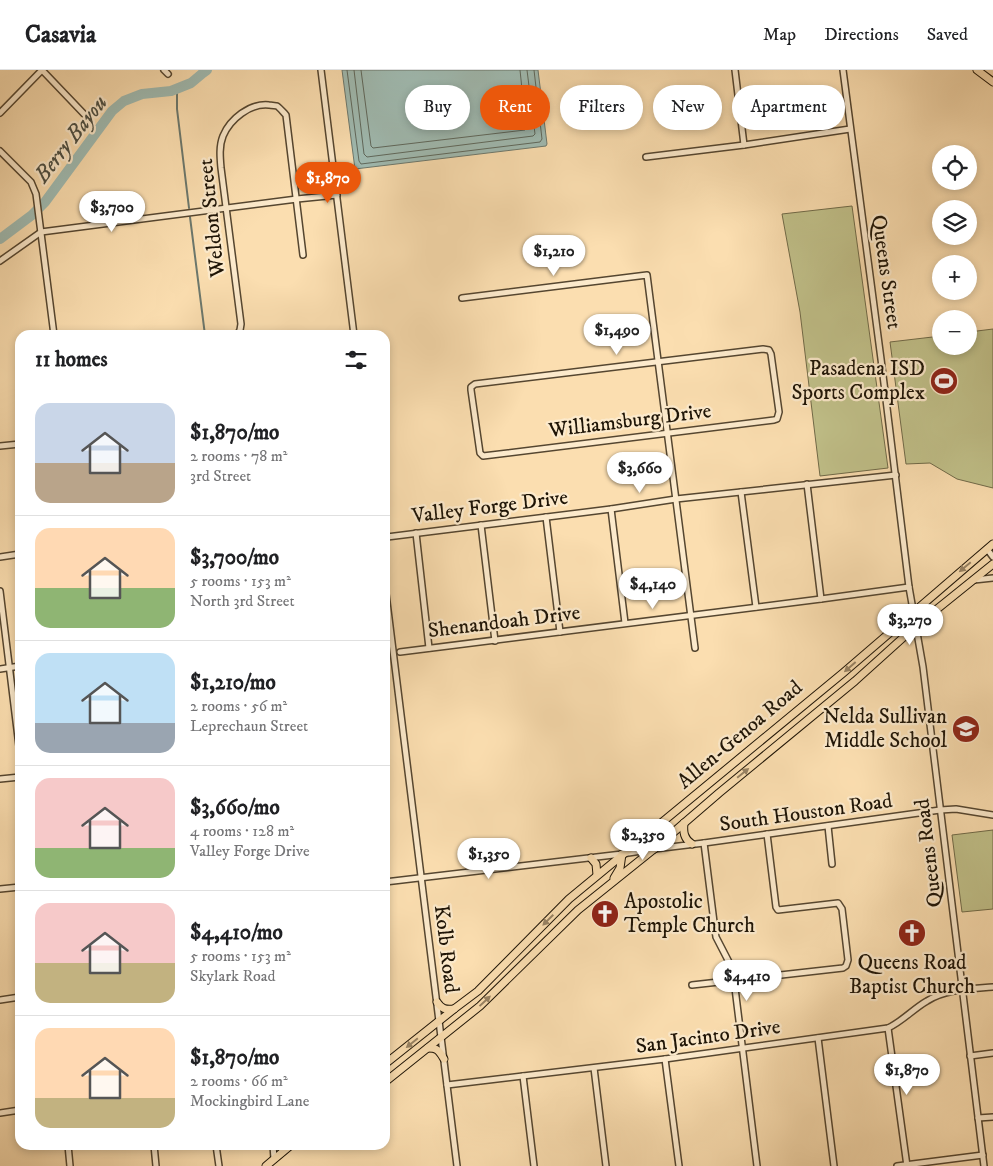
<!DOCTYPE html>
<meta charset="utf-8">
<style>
body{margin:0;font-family:"IM FELL DW Pica",serif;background:#f2f2f2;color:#202124;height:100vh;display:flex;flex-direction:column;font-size:19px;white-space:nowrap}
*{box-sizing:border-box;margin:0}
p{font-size:16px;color:#757577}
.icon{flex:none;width:28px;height:28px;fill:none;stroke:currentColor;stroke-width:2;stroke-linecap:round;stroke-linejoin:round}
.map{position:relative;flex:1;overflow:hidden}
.panel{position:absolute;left:15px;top:260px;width:375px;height:820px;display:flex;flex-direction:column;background:#fff;border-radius:15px;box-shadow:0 2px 8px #0003}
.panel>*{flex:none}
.hud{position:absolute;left:405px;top:15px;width:475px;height:45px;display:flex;gap:10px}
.fabs{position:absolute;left:932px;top:75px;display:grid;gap:10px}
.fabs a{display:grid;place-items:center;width:45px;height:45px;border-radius:50%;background:#fff;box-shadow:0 2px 8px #0003;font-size:25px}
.price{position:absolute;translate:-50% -42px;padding:0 11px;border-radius:18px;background:#fff;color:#222;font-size:16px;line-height:32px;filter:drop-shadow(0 1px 2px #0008)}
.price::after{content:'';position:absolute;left:50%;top:30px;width:15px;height:11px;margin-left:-8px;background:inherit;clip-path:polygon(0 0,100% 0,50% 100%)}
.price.selected{background:#ea580c;color:#fff}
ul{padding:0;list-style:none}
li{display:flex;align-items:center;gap:15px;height:125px;padding:0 20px}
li+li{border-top:1px solid #e0e0e0}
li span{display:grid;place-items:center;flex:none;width:140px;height:100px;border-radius:15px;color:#555}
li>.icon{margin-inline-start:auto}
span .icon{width:60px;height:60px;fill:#fffc;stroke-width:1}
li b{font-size:21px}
h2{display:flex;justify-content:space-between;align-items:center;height:60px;padding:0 20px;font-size:21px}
.pill{padding:0 18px;border-radius:22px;background:#fff;box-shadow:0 2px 8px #0003;font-size:18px;line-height:45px}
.pill.selected{background:#ea580c;color:#fff}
header{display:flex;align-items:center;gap:30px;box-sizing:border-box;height:70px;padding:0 25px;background:#fff;border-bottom:1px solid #e0e0e0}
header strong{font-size:24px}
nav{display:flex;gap:28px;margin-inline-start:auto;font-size:18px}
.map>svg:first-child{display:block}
.green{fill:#c1c18a;stroke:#706a48}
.water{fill:#a0bbb2;stroke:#6c786d}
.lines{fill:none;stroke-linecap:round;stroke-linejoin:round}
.shore{stroke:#5f685c;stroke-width:1}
.stream{stroke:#6c786d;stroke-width:2}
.river{stroke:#a0bbb2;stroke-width:10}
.minor-casing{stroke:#554630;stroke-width:8}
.major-casing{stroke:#1e1406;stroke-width:9}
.minor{stroke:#fceacc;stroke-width:5}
.major{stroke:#fbdeb0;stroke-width:7}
.oneway{fill:#988364}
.labels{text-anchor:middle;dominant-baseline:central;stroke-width:4.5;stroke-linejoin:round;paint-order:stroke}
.street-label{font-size:21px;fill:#1e1406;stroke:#fceacc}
.poi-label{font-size:21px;fill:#1e1406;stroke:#fceacc;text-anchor:end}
.water-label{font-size:22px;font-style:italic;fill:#4c4e42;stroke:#fceacc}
</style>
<header>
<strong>Casavia</strong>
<nav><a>Map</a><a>Directions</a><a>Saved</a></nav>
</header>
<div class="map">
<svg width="993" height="1096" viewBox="0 0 993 1096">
<rect width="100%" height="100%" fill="#fbdeb0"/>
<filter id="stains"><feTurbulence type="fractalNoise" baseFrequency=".004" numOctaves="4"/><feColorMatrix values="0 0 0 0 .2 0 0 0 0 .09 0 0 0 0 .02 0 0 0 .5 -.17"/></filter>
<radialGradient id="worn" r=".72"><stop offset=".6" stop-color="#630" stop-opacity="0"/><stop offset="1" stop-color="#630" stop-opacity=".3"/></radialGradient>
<g class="green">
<polygon points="852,136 888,398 820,406 800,242 782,144"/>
<polygon points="993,259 993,418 957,409 930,393 906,394 890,272 941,266 941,276 969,276 969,262"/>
<polygon points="993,760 993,839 962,842 952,765"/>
</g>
<polygon class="water" points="342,0 538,0 547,74 546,76 355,99"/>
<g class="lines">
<g class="shore">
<polyline points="347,0 359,91 361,94 540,72 542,69 534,0"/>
<polyline points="354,0 364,84 367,87 533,66 535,64 527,0"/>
<polyline points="361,0 371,76 373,78 525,60 526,57 520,0"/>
</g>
<g class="stream">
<polyline points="177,19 177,39 189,138"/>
<polyline points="190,147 205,265"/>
</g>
<polyline class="river" points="0,169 32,145 45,132 112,41 124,31 142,24 171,21 191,13 203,3 207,0"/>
<defs>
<g id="minor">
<polyline points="42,0 84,44"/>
<polyline points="164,0 168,4"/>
<polyline points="321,0 354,265"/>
<polyline points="735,0 744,75"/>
<polyline points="843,0 881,289 909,517 923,597 984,1096"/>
<polyline points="0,43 42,0"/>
<polyline points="0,81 31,112 36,124 54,265"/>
<polyline points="646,87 744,75 850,59"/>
<polyline points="0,191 41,162 297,129 337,125"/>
<polyline points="462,228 647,205 695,578"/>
<path d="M237 265 240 260 241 254 221 98C220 87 219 76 223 66 230 49 250 33 269 35 271 35 276 36 277 36 280 38 283 42 286 45L303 185"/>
<polygon points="763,279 769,280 771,284 779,342 777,349 774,350 483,386 480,383 471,320 471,317 475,314"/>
<polyline points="0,376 20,374"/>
<polyline points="807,414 821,529"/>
<polyline points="741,422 756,537"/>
<polyline points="611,439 625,553"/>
<polyline points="546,447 560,562"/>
<polyline points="481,455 495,571"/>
<polyline points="416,463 429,578"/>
<polyline points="387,467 611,439 676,429 896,405"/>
<polyline points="987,479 993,487"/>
<polyline points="0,487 20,484"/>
<polyline points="974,510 993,508"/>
<polyline points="385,516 457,1096"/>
<polyline points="0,521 20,684"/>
<polyline points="400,582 821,529 909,517"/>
<polyline points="0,599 20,596"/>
<polyline points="0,709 20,707"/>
<polyline points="828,756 832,794"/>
<polyline points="704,773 715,860 716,867 731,896 734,910 757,1096"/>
<polyline points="385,812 622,784 654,779 704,773 940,740 956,739 993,745"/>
<polyline points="0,819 20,817"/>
<polyline points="692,915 843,898 846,896 848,890 842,839 838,833 778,840 776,837 767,764"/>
<polyline points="0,930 20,927"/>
<polyline points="888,958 907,1096"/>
<polyline points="818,968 834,1096"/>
<polyline points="970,986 993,983"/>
<polyline points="665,989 679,1096"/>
<polyline points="594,998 606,1096"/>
<polyline points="523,1006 534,1096"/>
<path d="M447 1015 665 989 888 958C903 951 913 939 927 931 946 919 971 919 993 917"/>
<polyline points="0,1043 20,1040"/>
<polyline points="978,1048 993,1047"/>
<polyline points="68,1075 70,1096"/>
<polyline points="154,1075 156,1096"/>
<polyline points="216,1075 219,1096"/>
<polyline points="273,1075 274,1089"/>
<polyline points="897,1096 983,1085"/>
</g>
<g id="major">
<polyline points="977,0 993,12"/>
<path d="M684 753C683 762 684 769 692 774"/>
<polyline points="654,779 657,760 661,756"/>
<polyline points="591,788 596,794 597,805"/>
<polyline points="614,808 620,798 622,784"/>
<path d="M437 932C442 939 445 940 454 939"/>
<path d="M428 978C438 978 439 981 444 989"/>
<polyline points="385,994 454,939 478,921 569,829 843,603 993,474"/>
<polyline points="385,1012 480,936 578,840 654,779 719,723 855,611 916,556 993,494"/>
<polyline points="266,1096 291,1075"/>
</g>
</defs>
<use href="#minor" class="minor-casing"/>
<use href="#major" class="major-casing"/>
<use href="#minor" class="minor"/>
<use href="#major" class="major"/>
</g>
<defs><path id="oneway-solid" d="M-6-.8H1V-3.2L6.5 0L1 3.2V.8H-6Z" transform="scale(1.25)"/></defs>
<g class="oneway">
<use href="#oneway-solid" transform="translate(965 497) rotate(140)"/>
<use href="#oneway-solid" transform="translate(850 597) rotate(139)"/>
<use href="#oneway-solid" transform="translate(743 703) rotate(-39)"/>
<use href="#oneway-solid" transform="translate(548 850) rotate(135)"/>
<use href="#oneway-solid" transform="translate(485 931) rotate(-43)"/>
<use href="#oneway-solid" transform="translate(412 973) rotate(141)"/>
</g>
<defs>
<symbol id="stadium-disc" viewBox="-11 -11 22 22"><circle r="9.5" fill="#8f2418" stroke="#fceacc"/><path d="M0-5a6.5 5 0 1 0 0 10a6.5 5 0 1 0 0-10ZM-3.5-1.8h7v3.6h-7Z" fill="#fff"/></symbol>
<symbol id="school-disc" viewBox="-11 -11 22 22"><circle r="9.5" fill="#8f2418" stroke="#fceacc"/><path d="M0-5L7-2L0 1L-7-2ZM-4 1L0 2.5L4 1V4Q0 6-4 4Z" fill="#fff"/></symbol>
<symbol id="church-disc" viewBox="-11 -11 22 22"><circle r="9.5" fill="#8f2418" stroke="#fceacc"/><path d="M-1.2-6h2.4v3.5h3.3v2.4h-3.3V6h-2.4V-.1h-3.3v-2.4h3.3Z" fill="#fff"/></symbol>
</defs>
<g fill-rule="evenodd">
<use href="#stadium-disc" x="928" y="295" width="32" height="32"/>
<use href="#school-disc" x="950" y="643" width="32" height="32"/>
<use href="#church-disc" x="589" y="828" width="32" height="32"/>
<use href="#church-disc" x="896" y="847" width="32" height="32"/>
</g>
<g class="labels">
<g class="street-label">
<text transform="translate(212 148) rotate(-96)">Weldon Street</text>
<text transform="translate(886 202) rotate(82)">Queens Street</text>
<text transform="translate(630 351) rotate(-7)">Williamsburg Drive</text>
<text transform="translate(490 437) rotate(-7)">Valley Forge Drive</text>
<text transform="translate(504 552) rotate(-7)">Shenandoah Drive</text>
<text transform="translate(740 665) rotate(-40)">Allen-Genoa Road</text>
<text transform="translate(806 743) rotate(-8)">South Houston Road</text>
<text transform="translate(929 783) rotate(-97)">Queens Road</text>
<text transform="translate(446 879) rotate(83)">Kolb Road</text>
<text transform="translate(708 967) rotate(-8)">San Jacinto Drive</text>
</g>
<g class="poi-label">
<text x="925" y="299">Pasadena ISD<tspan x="925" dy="24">Sports Complex</tspan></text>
<text x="947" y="647">Nelda Sullivan<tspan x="947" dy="24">Middle School</tspan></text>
<text x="624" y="832" text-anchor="start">Apostolic<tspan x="624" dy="24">Temple Church</tspan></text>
<text x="912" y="893" text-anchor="middle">Queens Road<tspan x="912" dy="24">Baptist Church</tspan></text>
</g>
<g class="water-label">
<text transform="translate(71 69) rotate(-52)">Berry Bayou</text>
</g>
</g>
<rect width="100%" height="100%" filter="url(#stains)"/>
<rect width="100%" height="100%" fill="url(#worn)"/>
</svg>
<div class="fabs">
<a><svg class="icon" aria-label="locate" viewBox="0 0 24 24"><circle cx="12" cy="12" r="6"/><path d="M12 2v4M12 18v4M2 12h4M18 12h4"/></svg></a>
<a><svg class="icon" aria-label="layers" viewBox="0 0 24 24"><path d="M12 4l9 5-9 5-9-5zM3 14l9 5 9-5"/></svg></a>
<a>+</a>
<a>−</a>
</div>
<b class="price selected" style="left:328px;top:134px">$1,870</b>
<b class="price" style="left:112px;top:163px">$3,700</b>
<b class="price" style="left:554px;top:207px">$1,210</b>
<b class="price" style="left:617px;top:286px">$1,490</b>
<b class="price" style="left:640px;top:424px">$3,660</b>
<b class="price" style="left:653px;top:540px">$4,140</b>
<b class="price" style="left:910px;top:576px">$3,270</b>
<b class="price" style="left:643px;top:791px">$2,350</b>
<b class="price" style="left:489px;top:810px">$1,350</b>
<b class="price" style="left:747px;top:932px">$4,410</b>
<b class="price" style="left:907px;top:1026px">$1,870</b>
<div class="hud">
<a class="pill">Buy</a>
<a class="pill selected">Rent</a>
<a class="pill">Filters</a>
<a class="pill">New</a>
<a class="pill">Apartment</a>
</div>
<section class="panel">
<h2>11 homes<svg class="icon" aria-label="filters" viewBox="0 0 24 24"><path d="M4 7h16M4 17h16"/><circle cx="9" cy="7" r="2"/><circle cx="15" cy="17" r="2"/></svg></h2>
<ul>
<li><span style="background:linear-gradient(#c9d6e8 60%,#b9a48a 0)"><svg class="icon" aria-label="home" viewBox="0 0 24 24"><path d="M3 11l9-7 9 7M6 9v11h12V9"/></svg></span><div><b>$1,870/mo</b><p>2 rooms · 78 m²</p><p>3rd Street</p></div></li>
<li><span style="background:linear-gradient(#ffd9b3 60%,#8fb573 0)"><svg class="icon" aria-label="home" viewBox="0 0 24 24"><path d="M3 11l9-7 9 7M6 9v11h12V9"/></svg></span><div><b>$3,700/mo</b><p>5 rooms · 153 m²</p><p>North 3rd Street</p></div></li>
<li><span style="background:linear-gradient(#bfe0f5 70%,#9aa5b1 0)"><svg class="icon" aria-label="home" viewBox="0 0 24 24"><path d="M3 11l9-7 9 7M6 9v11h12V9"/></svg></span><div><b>$1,210/mo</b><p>2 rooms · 56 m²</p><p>Leprechaun Street</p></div></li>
<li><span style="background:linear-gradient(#f6c9c9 70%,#8fb573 0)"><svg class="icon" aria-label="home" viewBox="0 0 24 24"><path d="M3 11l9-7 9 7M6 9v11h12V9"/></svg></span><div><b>$3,660/mo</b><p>4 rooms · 128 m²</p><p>Valley Forge Drive</p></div></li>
<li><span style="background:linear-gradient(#f6c9c9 60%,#c2b280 0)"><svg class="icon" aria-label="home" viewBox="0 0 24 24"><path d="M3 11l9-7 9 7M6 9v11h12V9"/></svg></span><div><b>$4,410/mo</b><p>5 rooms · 153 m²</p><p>Skylark Road</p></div></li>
<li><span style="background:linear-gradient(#ffd9b3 70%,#c2b280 0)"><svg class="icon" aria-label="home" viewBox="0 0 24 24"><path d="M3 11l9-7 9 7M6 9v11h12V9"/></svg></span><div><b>$1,870/mo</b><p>2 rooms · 66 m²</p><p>Mockingbird Lane</p></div></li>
</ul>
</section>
</div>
